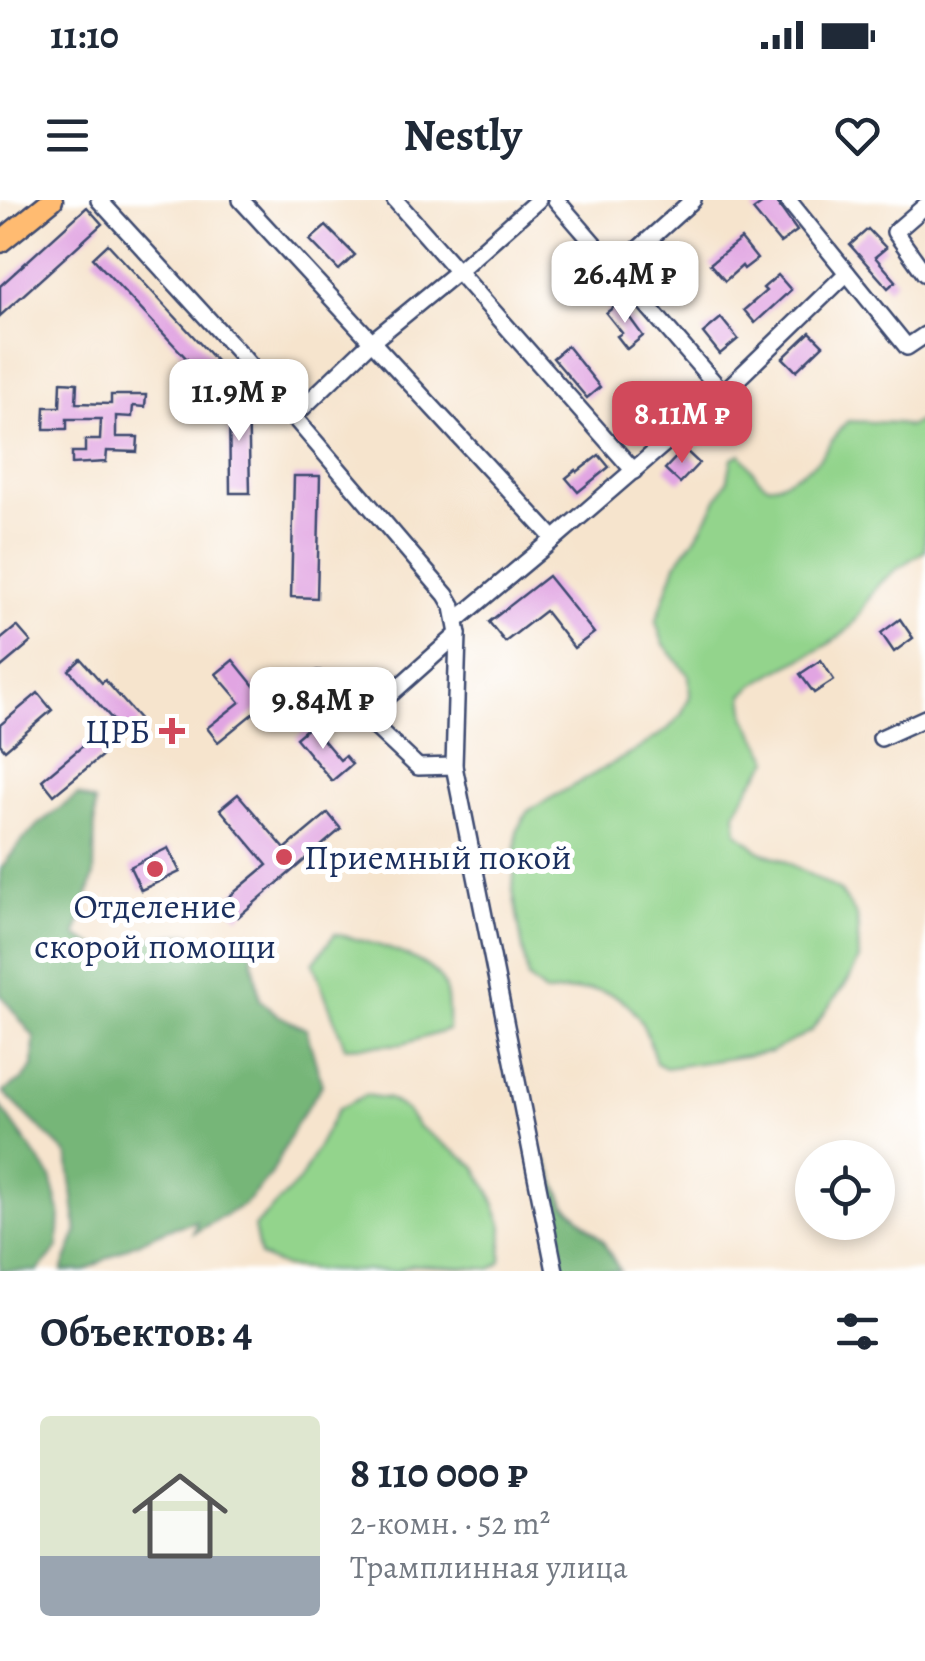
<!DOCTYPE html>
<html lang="ru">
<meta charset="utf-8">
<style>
body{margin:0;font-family:Alegreya,serif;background:#f2f2f3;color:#1f2937;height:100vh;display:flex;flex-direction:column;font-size:38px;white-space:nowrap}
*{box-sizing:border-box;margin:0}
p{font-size:32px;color:#747a83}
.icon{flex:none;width:55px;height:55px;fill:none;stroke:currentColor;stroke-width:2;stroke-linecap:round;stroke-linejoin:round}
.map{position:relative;height:1071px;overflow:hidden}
.panel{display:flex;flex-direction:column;background:#fff;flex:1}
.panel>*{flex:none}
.controls{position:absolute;left:795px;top:940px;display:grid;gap:20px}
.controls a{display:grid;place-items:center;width:100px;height:100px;border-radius:50%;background:#fff;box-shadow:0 5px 15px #0003;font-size:50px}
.price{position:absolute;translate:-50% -85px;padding:0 22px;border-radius:20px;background:#fff;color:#222;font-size:32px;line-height:65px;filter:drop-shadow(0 2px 5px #0008)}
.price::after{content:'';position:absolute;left:50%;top:60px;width:30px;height:22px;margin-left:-15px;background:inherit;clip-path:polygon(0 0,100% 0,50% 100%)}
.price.on{background:#d1495b;color:#fff}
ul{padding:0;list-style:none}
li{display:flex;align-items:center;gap:30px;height:250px;padding:0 40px}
li span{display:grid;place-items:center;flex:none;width:280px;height:200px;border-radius:10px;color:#555}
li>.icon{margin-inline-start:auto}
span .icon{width:120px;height:120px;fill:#fffc;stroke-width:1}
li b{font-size:42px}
h2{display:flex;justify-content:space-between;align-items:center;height:120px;padding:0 40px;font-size:42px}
.status{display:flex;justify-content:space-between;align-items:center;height:70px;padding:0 50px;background:#fff;direction:ltr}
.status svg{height:28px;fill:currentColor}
header{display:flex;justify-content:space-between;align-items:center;height:130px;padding:0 40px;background:#fff;font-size:45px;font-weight:700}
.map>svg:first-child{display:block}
.green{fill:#93d48c;stroke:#578275;stroke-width:2.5}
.forest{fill:#76b678;stroke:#48726b;stroke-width:2.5}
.building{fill:#e1a5e2}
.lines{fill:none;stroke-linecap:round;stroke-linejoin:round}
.minor-casing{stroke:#3c4a6f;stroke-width:20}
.major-casing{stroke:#3c4a6f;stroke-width:25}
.minor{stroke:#fff;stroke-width:15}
.major{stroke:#ffbb71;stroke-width:20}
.poi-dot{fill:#d1495b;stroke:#fff;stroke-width:4}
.labels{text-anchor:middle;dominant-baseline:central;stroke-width:10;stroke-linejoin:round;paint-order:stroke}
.poi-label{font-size:35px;fill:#1b2f5e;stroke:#fff;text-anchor:end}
</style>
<div class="status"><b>11:10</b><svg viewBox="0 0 49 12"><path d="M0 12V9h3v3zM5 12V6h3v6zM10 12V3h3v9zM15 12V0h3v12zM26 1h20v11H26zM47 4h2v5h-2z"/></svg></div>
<header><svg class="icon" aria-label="menu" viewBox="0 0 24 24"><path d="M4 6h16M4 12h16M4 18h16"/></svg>Nestly<svg class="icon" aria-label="heart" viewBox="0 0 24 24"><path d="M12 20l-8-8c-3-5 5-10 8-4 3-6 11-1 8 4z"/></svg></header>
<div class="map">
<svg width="925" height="1071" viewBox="0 0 925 1071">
<rect width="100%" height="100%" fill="#fff"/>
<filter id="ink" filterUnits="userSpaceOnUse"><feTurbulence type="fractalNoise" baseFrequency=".01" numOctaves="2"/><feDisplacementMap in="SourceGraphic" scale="20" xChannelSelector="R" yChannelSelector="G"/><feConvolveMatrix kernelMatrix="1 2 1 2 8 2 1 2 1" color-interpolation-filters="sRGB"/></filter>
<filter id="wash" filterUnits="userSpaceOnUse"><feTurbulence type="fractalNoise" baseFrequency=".0048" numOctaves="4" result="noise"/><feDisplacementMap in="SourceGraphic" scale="40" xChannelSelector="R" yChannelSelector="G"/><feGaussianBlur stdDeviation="2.25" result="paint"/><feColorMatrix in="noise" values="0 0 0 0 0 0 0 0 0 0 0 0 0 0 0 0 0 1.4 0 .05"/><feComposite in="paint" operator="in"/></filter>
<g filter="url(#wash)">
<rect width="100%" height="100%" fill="#f6e4cd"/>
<g class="green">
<path d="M925 218V351C907 361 889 373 875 389 865 403 857 423 843 434 812 459 771 467 743 495L746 518 770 560 752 583 735 613 737 632 759 651 783 660 840 691 857 716 859 759 849 779 811 831 771 852 666 868 656 863C648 833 637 798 601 791 588 788 560 792 545 793L528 779 513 691 517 630 528 611 635 551 668 529 681 515 690 496 689 476 663 443 656 422 676 364 700 331 728 279 732 258 741 254C748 262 757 281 768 285 777 288 811 267 818 260 829 247 835 232 848 221L897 223 908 227Z"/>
<path d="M335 734C362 740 419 754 438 776 450 789 448 813 448 830L403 844 345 847 313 763Z"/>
<polygon points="366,895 389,899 406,910 418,926 475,966 490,992 503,1027 501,1061 491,1069 413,1065 395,1071 331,1071 285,1067 260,1056 254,1027 300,980 338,909"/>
</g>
<g class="forest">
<polygon points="78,595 95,602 94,675 76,735 97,747 120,746 154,738 188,734 250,745 260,800 278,815 306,829 322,885 296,924 272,973 245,1004 193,1033 197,1021 168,1029 130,1046 84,1071 62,1071 77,1032 68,955 3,892 22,880 33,867 34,837 0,794 0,670 20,643 40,623"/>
<polygon points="0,905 51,977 60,1012 58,1048 38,1071 0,1071"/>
<polygon points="546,960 565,1004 602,1040 620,1071 561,1071 539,964"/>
</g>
<g id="blocks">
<g class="building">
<polygon points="767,0 775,0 797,31 780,43 753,10"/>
<polygon points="87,7 102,24 0,116 0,86"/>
<polygon points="326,26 355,55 339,70 310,40"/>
<polygon points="868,29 886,48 875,57 896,81 888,88 850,45"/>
<polygon points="741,39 757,59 744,69 742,66 725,81 710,64"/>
<polygon points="108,44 217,162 203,176 93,58"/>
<polygon points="582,58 608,90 595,100 580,82 572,89 561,75"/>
<polygon points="778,75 791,90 755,123 744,110 766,91 763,88"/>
<polygon points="619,103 643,136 627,149 617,136 622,133 606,113"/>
<polygon points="721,118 738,139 720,154 703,133"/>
<polygon points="810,132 823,145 796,171 783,158"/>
<polygon points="567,146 600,187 587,198 553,158"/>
<polygon points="61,182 77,183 76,203 111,204 111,195 146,195 145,207 133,206 132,217 116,216 116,237 138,237 137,252 107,251 106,262 72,264 72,252 85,252 85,240 100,240 101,219 67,219 67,229 44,229 45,207 60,207"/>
<polygon points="229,195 248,195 250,293 230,293"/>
<polygon points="684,249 699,263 680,283 665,269"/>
<polygon points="599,255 609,267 578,292 566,278 576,270 577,272"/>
<polygon points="294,276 320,276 317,398 291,397"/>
<polygon points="548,376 594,433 574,448 545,411 505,442 489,422"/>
<polygon points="900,419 913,438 894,452 881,433"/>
<polygon points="17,426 31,442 0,468 0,440"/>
<polygon points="81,459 102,483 105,480 141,521 126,535 69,470"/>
<polygon points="233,460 267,502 218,542 207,528 240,502 216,474"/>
<polygon points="821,460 834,480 814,493 800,474"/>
<polygon points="38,493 52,510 5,550 0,544 0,525"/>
<polygon points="316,521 325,532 320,536 340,560 345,556 352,564 332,581 296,538"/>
<polygon points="91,539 104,554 54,595 42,580"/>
<polygon points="238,594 285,649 328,613 341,629 238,717 224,701 267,665 220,609"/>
<polygon points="168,648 180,672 141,690 130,667"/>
</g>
</g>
</g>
<g filter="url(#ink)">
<use href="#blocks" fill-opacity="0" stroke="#3c4a6f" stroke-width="2.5"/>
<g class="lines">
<defs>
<g id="minor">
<polyline points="99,0 241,155 446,395 453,407 458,434 454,566 555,1071"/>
<polyline points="241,0 554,339"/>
<polyline points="395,0 634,271"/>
<polyline points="556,0 723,193"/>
<polyline points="788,0 907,147 925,135"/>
<polyline points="925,6 895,32 925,74"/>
<polyline points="615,70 693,0"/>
<polyline points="294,216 370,143 458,71 538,0"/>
<polyline points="457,420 554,339 723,193 847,73"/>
<polyline points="318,479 365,517 418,567 454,566"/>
<polyline points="365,517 458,434"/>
<polyline points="881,538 925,518"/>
</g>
<polyline id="major" points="0,42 52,0"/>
</defs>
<use href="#minor" class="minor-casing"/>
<use href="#major" class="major-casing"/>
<use href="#minor" class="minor"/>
<use href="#major" class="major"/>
</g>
</g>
<g class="poi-dot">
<path d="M167 516h10v10h10v10h-10v10h-10v-10h-10v-10h10z"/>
<circle cx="284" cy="657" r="10"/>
<circle cx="155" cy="669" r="10"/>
</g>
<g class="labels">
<g class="poi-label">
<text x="150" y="531">ЦРБ</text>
<text x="304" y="657" text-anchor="start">Приемный покой</text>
<text x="155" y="706" text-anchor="middle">Отделение<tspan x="155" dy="40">скорой помощи</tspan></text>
</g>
</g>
</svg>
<div class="controls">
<a><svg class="icon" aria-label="locate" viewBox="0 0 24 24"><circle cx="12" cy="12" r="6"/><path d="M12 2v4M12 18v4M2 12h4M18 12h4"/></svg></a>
</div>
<b class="price" style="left:625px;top:126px">26.4M ₽</b>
<b class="price" style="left:239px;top:244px">11.9M ₽</b>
<b class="price on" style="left:682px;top:266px">8.11M ₽</b>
<b class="price" style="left:323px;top:552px">9.84M ₽</b>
</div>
<section class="panel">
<h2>Объектов: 4<svg class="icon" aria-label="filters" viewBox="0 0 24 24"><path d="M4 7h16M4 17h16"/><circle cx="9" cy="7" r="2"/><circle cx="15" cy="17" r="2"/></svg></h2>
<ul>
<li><span style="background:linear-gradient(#dfe7d0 70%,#9aa5b1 0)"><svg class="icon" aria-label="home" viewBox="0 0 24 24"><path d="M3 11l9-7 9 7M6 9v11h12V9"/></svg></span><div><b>8 110 000 ₽</b><p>2-комн. · 52 m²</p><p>Трамплинная улица</p></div></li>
</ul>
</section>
